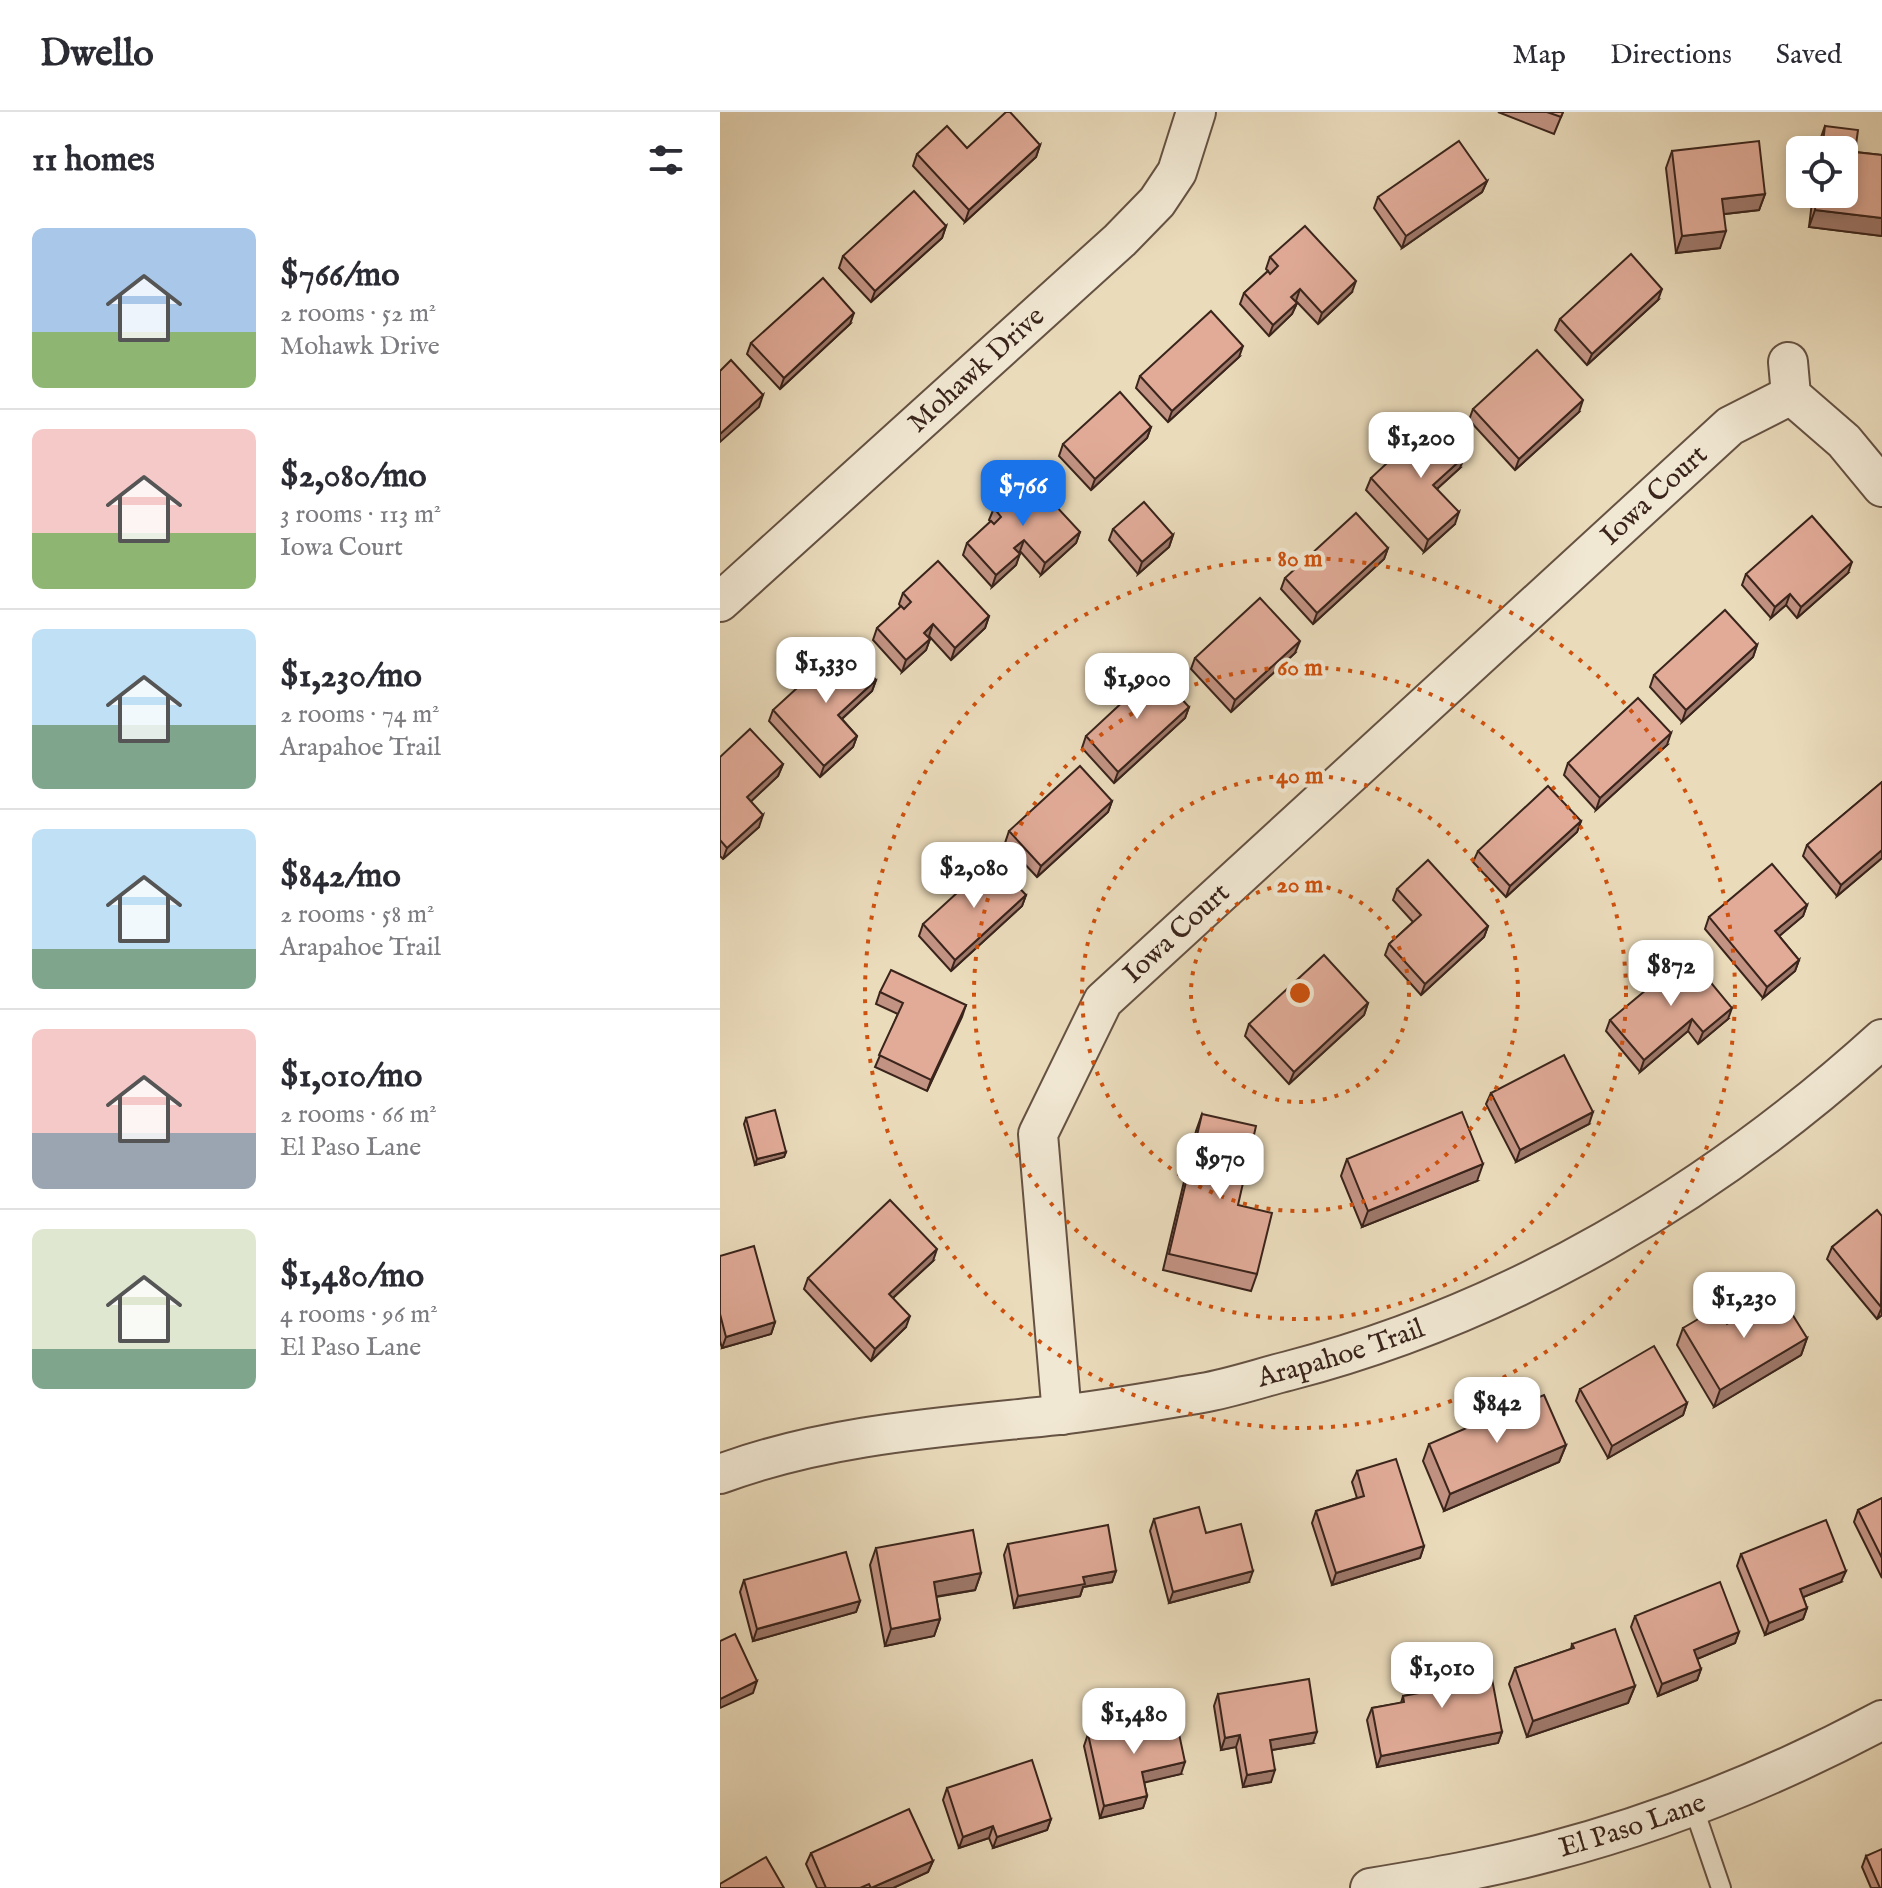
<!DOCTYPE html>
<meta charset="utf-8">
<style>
body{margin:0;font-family:"IM FELL English",serif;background:#f2f2f3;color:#2b2b33;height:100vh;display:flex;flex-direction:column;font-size:30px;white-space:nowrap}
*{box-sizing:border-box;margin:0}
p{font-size:26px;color:#7c7c81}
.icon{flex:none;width:44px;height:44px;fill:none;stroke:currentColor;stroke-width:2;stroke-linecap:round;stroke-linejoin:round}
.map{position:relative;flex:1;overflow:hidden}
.side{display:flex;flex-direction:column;background:#fff;width:720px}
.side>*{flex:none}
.fabs{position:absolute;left:1066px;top:24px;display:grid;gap:16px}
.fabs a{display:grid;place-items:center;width:72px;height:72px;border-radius:12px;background:#fff;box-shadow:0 4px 12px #0003;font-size:40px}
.price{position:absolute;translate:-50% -68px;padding:0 18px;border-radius:16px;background:#fff;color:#222;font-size:26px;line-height:52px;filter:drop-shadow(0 2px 4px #0008)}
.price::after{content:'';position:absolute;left:50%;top:48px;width:24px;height:18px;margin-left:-12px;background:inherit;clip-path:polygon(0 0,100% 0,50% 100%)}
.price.current{background:#1a73e8;color:#fff}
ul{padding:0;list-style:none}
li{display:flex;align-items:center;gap:24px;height:200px;padding:0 32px}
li+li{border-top:2px solid #e1e1e2}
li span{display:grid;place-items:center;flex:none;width:224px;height:160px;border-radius:12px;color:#555}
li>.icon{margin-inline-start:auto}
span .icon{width:96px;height:96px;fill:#fffc;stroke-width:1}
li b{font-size:34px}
h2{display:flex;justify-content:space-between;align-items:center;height:96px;padding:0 32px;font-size:34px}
header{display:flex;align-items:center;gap:48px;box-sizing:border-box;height:112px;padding:0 40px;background:#fff;border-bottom:2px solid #e1e1e2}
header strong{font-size:38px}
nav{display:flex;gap:44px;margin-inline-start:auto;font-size:28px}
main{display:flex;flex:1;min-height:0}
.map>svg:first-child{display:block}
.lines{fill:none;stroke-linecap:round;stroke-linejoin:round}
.lane-casing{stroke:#665243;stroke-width:22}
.street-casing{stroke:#665243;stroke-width:42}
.lane{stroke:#f1e8d3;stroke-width:18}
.street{stroke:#f1e8d3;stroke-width:38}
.wall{fill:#c29383;stroke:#3a241b;stroke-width:2}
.shaded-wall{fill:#9e786a;stroke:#3a241b;stroke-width:2}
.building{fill:#e1ab98;stroke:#3a241b;stroke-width:2}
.ring{fill:none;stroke:#ce510e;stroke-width:4;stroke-dasharray:4 8}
.labels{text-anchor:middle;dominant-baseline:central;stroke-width:8;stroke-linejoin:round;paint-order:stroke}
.street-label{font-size:28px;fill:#3a241b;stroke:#f1e8d3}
.centre{fill:#ce510e;stroke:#f1e8d3;stroke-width:4}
.ring-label{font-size:24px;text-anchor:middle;font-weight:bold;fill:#ce510e;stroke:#f1e8d3;stroke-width:8;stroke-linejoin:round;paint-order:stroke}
</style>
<header>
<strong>Dwello</strong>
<nav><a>Map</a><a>Directions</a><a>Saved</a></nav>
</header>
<main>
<section class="side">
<h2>11 homes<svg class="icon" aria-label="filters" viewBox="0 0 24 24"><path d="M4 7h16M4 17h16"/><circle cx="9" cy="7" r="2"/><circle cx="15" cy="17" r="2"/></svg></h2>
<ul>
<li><span style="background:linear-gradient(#a9c7e8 65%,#8fb573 0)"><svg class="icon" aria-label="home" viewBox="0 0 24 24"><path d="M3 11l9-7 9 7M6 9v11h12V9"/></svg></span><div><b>$766/mo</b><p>2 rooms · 52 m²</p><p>Mohawk Drive</p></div></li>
<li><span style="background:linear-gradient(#f6c9c9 65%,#8fb573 0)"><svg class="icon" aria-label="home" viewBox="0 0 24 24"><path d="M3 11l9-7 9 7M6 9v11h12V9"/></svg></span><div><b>$2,080/mo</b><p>3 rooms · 113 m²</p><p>Iowa Court</p></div></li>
<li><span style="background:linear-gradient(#bfe0f5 60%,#7fa58c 0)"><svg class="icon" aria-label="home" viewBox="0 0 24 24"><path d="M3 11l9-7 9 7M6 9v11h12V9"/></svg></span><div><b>$1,230/mo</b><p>2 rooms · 74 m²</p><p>Arapahoe Trail</p></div></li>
<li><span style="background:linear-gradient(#bfe0f5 75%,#7fa58c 0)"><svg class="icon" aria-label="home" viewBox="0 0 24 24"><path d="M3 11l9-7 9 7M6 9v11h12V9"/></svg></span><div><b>$842/mo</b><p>2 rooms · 58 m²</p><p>Arapahoe Trail</p></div></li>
<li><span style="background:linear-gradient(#f6c9c9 65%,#9aa5b1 0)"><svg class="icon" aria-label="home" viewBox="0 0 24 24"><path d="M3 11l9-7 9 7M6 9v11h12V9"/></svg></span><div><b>$1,010/mo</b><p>2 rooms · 66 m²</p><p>El Paso Lane</p></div></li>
<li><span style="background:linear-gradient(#dfe7d0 75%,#7fa58c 0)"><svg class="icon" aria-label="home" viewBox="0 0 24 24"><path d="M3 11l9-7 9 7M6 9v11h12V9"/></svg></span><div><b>$1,480/mo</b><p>4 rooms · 96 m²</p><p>El Paso Lane</p></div></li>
</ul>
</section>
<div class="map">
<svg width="1162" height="1776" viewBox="0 0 1162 1776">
<rect width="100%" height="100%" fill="#eadbbb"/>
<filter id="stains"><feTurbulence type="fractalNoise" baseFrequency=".0025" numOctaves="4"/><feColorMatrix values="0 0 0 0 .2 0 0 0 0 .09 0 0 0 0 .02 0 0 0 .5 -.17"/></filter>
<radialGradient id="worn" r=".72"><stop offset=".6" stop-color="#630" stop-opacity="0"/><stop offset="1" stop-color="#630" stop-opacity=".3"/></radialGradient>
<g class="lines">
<defs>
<polyline id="lane" points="973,1694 1001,1776"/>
<g id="street">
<polyline points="1068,250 1071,283 1124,329 1162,375"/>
<path id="s1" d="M0 490 400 128 437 90 457 60 476 0"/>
<path id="s2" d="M342 1303 318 1022 383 889 1010 314 1071 283"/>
<path id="s3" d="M0 1362C108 1322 224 1315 338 1303 386 1298 434 1289 482 1281 511 1276 540 1266 568 1259 791 1201 992 1081 1162 927"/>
<path id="s4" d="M650 1776C710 1766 770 1756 829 1740 944 1710 1057 1664 1162 1608"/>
</g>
</defs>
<use href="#lane" class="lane-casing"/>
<use href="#street" class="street-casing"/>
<use href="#lane" class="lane"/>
<use href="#street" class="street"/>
</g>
<g class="wall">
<polygon points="778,0 843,0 834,22"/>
<polygon points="1105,14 1135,40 1162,43 1162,124 1089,115 1093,82 1124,82 1124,38 1098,38 1099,31"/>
<polygon points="320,33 316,45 245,110 193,54 197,42 247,36"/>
<polygon points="952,39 1045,82 1039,98 1004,102 1000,136 956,141 946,56"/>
<polygon points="767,69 762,80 682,136 654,96 658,85"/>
<polygon points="226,114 222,126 151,190 119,156 123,144"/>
<polygon points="550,145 632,180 598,212 576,189 577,191 572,202 549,224 520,192 524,181 548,159 546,157"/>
<polygon points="938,188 867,253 835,218 840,207"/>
<polygon points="130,212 60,277 27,242 31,231"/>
<polygon points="519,245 448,310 416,276 420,264"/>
<polygon points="753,297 859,300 795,358 749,308"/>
<polygon points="431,315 427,326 371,378 339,344 343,332"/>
<polygon points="740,356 717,377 735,412 704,440 646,378 651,366"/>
<polygon points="274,396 360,420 356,431 321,463 300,439 296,453 272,475 243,443 247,431 271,410 269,408"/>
<polygon points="393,417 453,423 449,435 418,462 389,428"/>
<polygon points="668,436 664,447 593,512 561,477 565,466"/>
<polygon points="1128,461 1077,506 1066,493 1051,506 1022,473 1026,462"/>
<polygon points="183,481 269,504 265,516 231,548 209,524 208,525 210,527 206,538 182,560 153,528 157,516 181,495 179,492"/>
<polygon points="1037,533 1033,545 962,610 930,575 934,563"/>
<polygon points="575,541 511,600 471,557 475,546"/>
<polygon points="156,568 152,579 122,607 137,624 133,635 100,665 49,609 53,598"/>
<polygon points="469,595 465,606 394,671 362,636 366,624"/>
<polygon points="947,633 876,698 844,663 848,651"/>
<polygon points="0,645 63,652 58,664 31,689 39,715 3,747 0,744"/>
<polygon points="1162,670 1162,746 1117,784 1083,744 1087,733"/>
<polygon points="392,689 388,700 317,765 285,731 289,719"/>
<polygon points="861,709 857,720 786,785 753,750 758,739"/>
<polygon points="677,777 768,814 764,825 701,883 665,843 669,832 693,810 673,788"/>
<polygon points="306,783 302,794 231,859 199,824 203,812"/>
<polygon points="1087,793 1083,804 1059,824 1079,848 1075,859 1043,886 985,817 989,805"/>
<polygon points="160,880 246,893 207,979 155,955 178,902 156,892"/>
<polygon points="648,891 644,903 569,972 525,924 529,912"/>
<polygon points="1008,907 978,932 968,919 920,960 886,919 890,908"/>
<polygon points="771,981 869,1012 796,1050 766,992"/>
<polygon points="482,1002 518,1093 537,1162 531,1179 443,1158 476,1019"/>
<polygon points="26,1006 66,1040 64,1045 35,1053 24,1012"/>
<polygon points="627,1047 757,1069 642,1115 621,1064"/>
<polygon points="1162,1104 1162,1203 1157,1207 1107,1147 1112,1135"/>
<polygon points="0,1144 55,1210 51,1222 2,1236 0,1229"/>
<polygon points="213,1149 173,1186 186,1215 151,1249 84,1177 88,1166"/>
<polygon points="1007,1212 1087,1226 1081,1243 994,1295 957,1233 963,1216"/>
<polygon points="860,1277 967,1291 963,1303 888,1346 856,1289"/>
<polygon points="709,1332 846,1333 839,1350 724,1399 703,1349"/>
<polygon points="637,1359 704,1434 700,1446 612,1473 592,1411 596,1399 637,1386 632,1370"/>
<polygon points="1162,1386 1162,1466 1134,1410 1138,1398"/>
<polygon points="434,1407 486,1421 529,1470 449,1491 430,1419"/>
<polygon points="288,1432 396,1459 392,1470 363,1475 360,1484 294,1496 284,1443"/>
<polygon points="156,1436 261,1461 255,1478 216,1485 220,1507 214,1524 165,1534 150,1453"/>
<polygon points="1021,1442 1121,1470 1083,1485 1087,1496 1083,1507 1045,1523 1017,1454"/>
<polygon points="24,1468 140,1489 136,1500 33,1529 20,1480"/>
<polygon points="915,1504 1019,1520 1015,1531 977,1547 981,1557 977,1568 938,1584 911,1515"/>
<polygon points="852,1532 915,1574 908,1591 807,1625 789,1572 795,1556 851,1537"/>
<polygon points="725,1544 768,1568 782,1620 778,1631 657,1655 647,1608 652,1596 681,1591 683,1584 725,1576 721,1556"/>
<polygon points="498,1582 593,1631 552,1638 551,1670 523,1675 516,1635 501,1638 494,1594"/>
<polygon points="368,1622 461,1662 424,1670 427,1684 423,1696 380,1706 364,1634"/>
<polygon points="227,1676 331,1707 327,1718 273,1736 269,1726 239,1736 223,1688"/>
<polygon points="91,1741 213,1749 208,1760 173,1776 97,1776 86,1752"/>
<polygon points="1146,1744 1162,1776 1151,1776 1142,1755"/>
</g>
<g class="shaded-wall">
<polygon points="320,33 316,45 245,110 249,98"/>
<polygon points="767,69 762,80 682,136 686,124"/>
<polygon points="1045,82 1039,98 996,103 1002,87"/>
<polygon points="1095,98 1162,106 1162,124 1089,115"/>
<polygon points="226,114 222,126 151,190 155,179"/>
<polygon points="1006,119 1000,136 956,141 962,124"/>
<polygon points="636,169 632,180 598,212 602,201"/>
<polygon points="580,177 576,189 567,197 571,185"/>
<polygon points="942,177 938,188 867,253 872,242"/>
<polygon points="577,191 572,202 549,224 553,213"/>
<polygon points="134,201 130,212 60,277 64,266"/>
<polygon points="523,234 519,245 448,310 452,299"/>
<polygon points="43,283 39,295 0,330 0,322"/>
<polygon points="863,288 859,300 795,358 799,347"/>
<polygon points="431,315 427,326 371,378 375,367"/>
<polygon points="745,344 740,356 709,384 713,373"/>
<polygon points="739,400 735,412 704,440 708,428"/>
<polygon points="360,420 356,431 321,463 325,451"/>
<polygon points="453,423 449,435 418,462 422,450"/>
<polygon points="304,428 300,439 290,447 294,436"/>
<polygon points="668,436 664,447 593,512 597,501"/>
<polygon points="300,442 296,453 272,475 276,463"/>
<polygon points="1132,450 1128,461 1077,506 1081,495"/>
<polygon points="1070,482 1066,493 1051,506 1055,495"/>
<polygon points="269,504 265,516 231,548 235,536"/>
<polygon points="213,512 209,524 200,532 204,521"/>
<polygon points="210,527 206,538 182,560 186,548"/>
<polygon points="580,529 575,541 511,600 515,588"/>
<polygon points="1037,533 1033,545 962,610 966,598"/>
<polygon points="156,568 152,579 114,614 118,603"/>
<polygon points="469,595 465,606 394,671 398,660"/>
<polygon points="951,621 947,633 876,698 880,686"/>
<polygon points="137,624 133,635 100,665 104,654"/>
<polygon points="63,652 58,664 23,697 27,685"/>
<polygon points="392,689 388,700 317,765 321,754"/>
<polygon points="43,703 39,715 3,747 7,736"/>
<polygon points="861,709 857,720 786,785 790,774"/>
<polygon points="1162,738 1162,746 1117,784 1121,773"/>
<polygon points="306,783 302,794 231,859 235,848"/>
<polygon points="1087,793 1083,804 1051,831 1055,819"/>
<polygon points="768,814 764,825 701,883 705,872"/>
<polygon points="1079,848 1075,859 1043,886 1047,875"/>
<polygon points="648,891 644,903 569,972 574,960"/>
<polygon points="246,893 242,905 207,979 211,968"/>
<polygon points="1012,896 1008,907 978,932 983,920"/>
<polygon points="972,907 968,919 920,960 924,948"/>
<polygon points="873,1000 869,1012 796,1050 800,1038"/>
<polygon points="66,1040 64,1045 35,1053 37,1047"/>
<polygon points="763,1052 757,1069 642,1115 648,1099"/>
<polygon points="217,1137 213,1149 165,1193 169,1182"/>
<polygon points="1162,1195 1162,1203 1157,1207"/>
<polygon points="190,1204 186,1215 151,1249 155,1237"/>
<polygon points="55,1210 51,1222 2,1236 6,1225"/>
<polygon points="1087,1226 1081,1243 994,1295 1000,1278"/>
<polygon points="967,1291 963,1303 888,1346 892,1334"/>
<polygon points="846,1333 839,1350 724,1399 730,1382"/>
<polygon points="704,1434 700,1446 612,1473 616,1461"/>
<polygon points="396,1459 392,1470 363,1475 360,1484 294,1496 298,1484 363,1465"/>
<polygon points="533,1459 529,1470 449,1491 453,1480"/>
<polygon points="1126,1459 1121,1470 1076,1488 1080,1477"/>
<polygon points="261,1461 255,1478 207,1486 214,1470"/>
<polygon points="140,1489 136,1500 33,1529 37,1517"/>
<polygon points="1087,1496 1083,1507 1045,1523 1049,1511"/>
<polygon points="220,1507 214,1524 165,1534 171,1517"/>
<polygon points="1019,1520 1015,1531 970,1550 974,1538"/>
<polygon points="981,1557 977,1568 938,1584 942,1572"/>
<polygon points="37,1569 33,1581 0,1596 0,1587"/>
<polygon points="915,1574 908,1591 807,1625 813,1609"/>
<polygon points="597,1620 593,1631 546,1639 550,1628"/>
<polygon points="782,1620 778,1631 657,1655 661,1644"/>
<polygon points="520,1623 516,1635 501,1638 505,1626"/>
<polygon points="465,1650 461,1662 418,1672 422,1660"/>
<polygon points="555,1658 551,1670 523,1675 527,1663"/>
<polygon points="427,1684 423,1696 380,1706 384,1694"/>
<polygon points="331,1707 327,1718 273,1736 277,1725"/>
<polygon points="273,1714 269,1726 239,1736 243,1725"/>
<polygon points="213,1749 208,1760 173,1776 151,1776"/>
</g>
<g class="building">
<polygon points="286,0 290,0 320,33 249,98 197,42 227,14 247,36"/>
<polygon points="827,0 843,0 841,5"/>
<polygon points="1105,14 1138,18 1135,40 1162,43 1162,106 1095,98 1097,82 1124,82 1124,38 1102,38"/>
<polygon points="739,29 767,69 686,124 658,85"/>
<polygon points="1039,29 1045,82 1002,87 1006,119 962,124 952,39"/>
<polygon points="194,79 226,114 155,179 123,144"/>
<polygon points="585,114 636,169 602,201 580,177 571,185 577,191 553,213 524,181 548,159 550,162 558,154 550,145"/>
<polygon points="911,142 942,177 872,242 840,207"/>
<polygon points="103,166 134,201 64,266 31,231"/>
<polygon points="491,199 523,234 452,299 420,264"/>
<polygon points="817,238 863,288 799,347 753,297"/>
<polygon points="11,248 43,283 0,322 0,259"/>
<polygon points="400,280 431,315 375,367 343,332"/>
<polygon points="712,309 745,344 713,373 739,400 708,428 651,366"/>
<polygon points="308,364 360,420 325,451 304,428 294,436 300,442 276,463 247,431 271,409 274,412 281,405 274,396"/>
<polygon points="424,390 453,423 422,450 393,417"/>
<polygon points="636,401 668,436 597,501 565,466"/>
<polygon points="1092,404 1132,450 1081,495 1070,482 1055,495 1026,462"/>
<polygon points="218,449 269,504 235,536 213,512 204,521 210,527 186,548 157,516 181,494 184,497 191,490 183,481"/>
<polygon points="540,486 580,529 515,588 475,546"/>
<polygon points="1005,498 1037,533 966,598 934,563"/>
<polygon points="124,533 156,568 118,603 137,624 104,654 53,598"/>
<polygon points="436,559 469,595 398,660 366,624"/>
<polygon points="918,586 951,621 880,686 848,651"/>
<polygon points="30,617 63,652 27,685 43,703 7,736 0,728 0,645"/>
<polygon points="360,654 392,689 321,754 289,719"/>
<polygon points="1162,670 1162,738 1121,773 1087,733"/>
<polygon points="828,674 861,709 790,774 758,739"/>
<polygon points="273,748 306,783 235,848 203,812"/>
<polygon points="708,748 768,814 705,872 669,832 701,803 677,777"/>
<polygon points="1052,752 1087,793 1055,819 1079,848 1047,875 989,805"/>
<polygon points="604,843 648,891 574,960 529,912"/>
<polygon points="968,843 1012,896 983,920 972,907 924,948 890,908"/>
<polygon points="171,858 246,893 211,968 159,943 183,891 160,880"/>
<polygon points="844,943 873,1000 800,1038 771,981"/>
<polygon points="55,998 66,1040 37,1047 26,1006"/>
<polygon points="742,1000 763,1052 648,1099 627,1047"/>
<polygon points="482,1002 536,1014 518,1093 552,1101 537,1162 449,1142"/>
<polygon points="170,1088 217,1137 169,1182 190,1204 155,1237 88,1166"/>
<polygon points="1157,1098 1162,1104 1161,1195 1112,1135"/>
<polygon points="34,1134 55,1210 6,1225 0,1202 0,1144"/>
<polygon points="1059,1181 1087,1226 1000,1278 963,1216 997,1196 1007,1212"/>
<polygon points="934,1234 967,1291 892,1334 860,1277"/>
<polygon points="824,1283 846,1333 730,1382 709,1332"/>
<polygon points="676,1347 704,1434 616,1461 596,1399 644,1384 637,1359"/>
<polygon points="1162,1386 1162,1446 1138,1398"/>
<polygon points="479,1395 486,1421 521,1412 533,1459 453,1480 434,1407"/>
<polygon points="1106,1408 1126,1459 1080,1477 1087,1496 1049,1511 1021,1442"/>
<polygon points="388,1413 396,1459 363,1465 365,1472 298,1484 288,1432"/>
<polygon points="253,1418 261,1461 214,1470 220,1507 171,1517 156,1436"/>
<polygon points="126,1440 140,1489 37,1517 24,1468"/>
<polygon points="1000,1470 1019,1520 974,1538 981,1557 942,1572 915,1504"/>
<polygon points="895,1517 915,1574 813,1609 795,1556 854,1536 852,1532"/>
<polygon points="15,1522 37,1569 0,1587 0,1529"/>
<polygon points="762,1537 768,1568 772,1567 782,1620 661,1644 652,1596 684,1590 683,1584 731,1575 725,1544"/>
<polygon points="589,1567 597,1620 550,1628 555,1658 527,1663 520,1623 505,1626 498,1582"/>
<polygon points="455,1603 465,1650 422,1660 427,1684 384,1694 368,1622"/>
<polygon points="312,1648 331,1707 277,1725 273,1714 243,1725 227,1676"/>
<polygon points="189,1697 213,1749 151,1776 149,1772 140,1776 106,1776 91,1741"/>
<polygon points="1162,1737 1162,1776 1160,1776 1146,1744"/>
<polygon points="46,1745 64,1776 0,1776 0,1772"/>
</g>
<g class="ring">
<circle cx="580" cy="881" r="109"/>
<circle cx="580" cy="881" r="218"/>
<circle cx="580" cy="881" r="326"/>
<circle cx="580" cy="881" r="435"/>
</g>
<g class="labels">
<g class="street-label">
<text stroke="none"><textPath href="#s1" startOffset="346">Mohawk Drive</textPath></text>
<text stroke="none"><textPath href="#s2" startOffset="1178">Iowa Court</textPath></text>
<text stroke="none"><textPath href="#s2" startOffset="530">Iowa Court</textPath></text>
<text stroke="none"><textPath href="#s3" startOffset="634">Arapahoe Trail</textPath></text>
<text stroke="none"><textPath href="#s4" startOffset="270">El Paso Lane</textPath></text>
</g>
</g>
<circle cx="580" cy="881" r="12" class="centre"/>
<g class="ring-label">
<text x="580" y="454">80 m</text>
<text x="580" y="563">60 m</text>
<text x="580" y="671">40 m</text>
<text x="580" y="780">20 m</text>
</g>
<rect width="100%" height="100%" filter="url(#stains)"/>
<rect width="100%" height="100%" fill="url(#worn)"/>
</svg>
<div class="fabs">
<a><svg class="icon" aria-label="locate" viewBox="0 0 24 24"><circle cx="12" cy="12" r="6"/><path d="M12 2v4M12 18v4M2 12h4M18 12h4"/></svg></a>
</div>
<b class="price" style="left:701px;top:368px">$1,200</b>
<b class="price current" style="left:303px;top:416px">$766</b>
<b class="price" style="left:106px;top:593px">$1,330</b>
<b class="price" style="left:417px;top:609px">$1,900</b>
<b class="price" style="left:254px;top:798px">$2,080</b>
<b class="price" style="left:951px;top:896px">$872</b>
<b class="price" style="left:500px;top:1089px">$970</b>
<b class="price" style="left:1024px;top:1228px">$1,230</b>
<b class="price" style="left:777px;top:1333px">$842</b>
<b class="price" style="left:722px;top:1598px">$1,010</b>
<b class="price" style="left:414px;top:1644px">$1,480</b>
</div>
</main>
